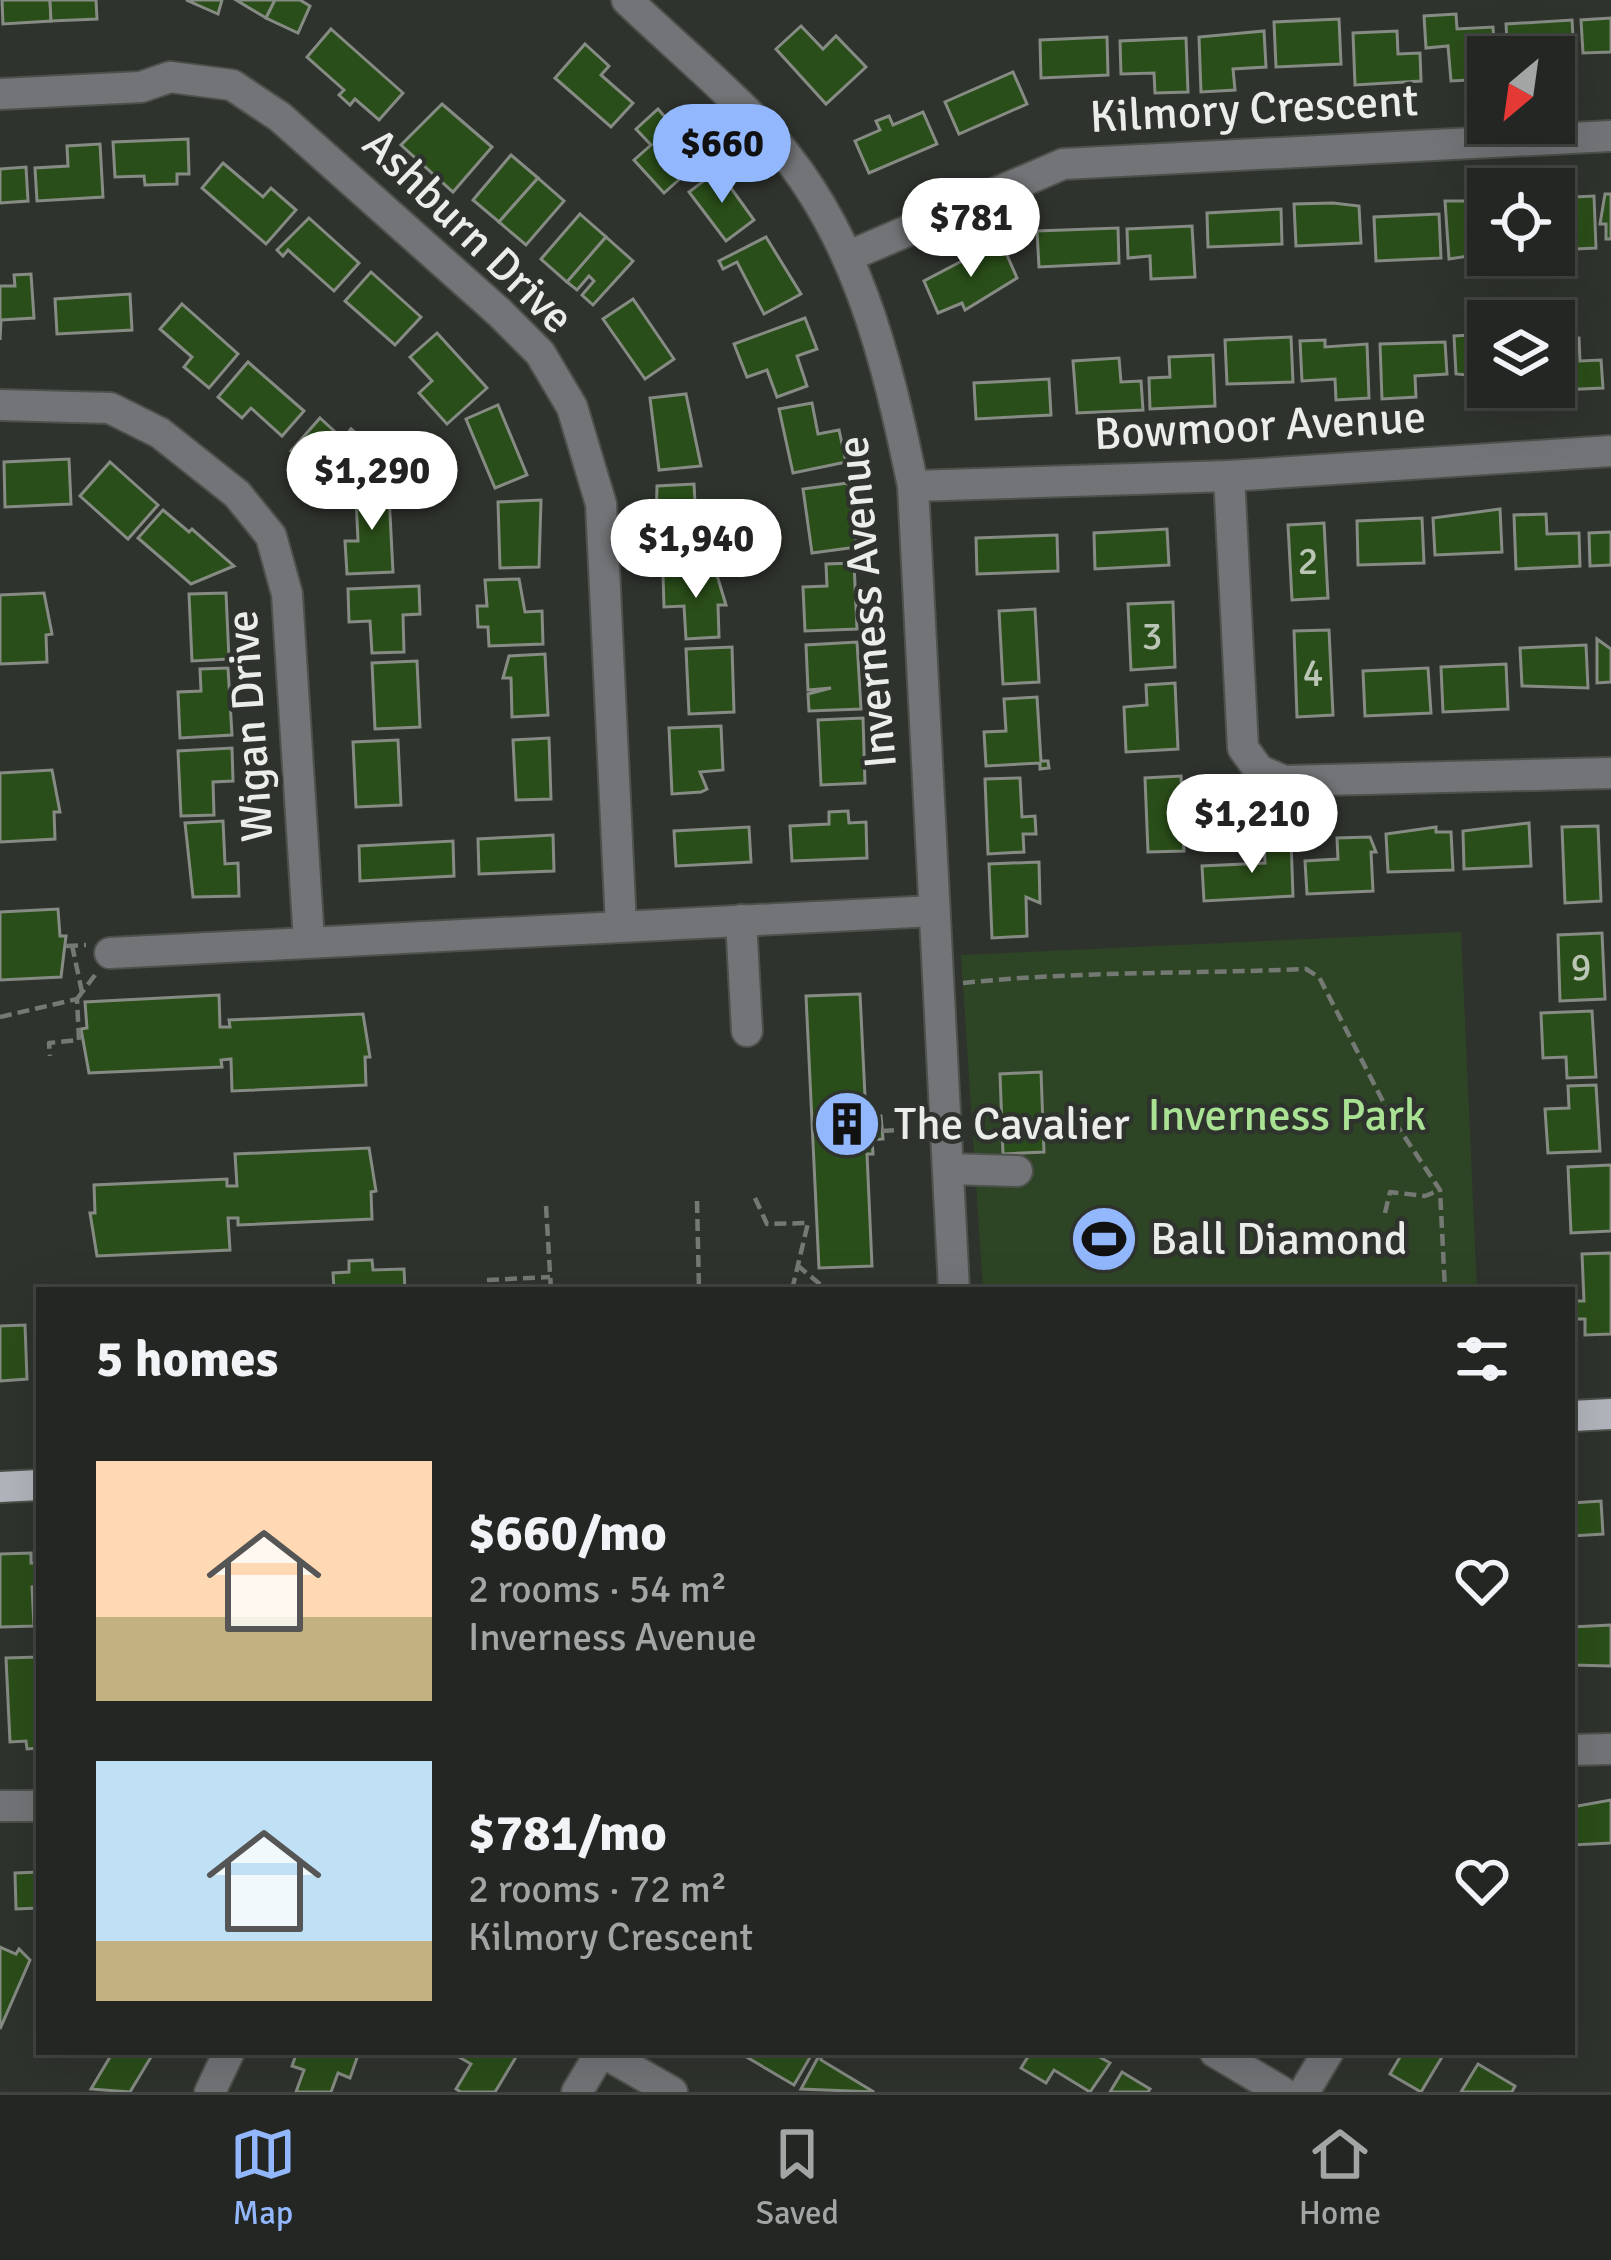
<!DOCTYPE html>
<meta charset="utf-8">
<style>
body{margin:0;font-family:Signika,sans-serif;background:#2b2e2a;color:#f1f3f6;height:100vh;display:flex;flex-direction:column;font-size:45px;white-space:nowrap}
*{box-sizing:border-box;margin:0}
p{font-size:39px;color:#a3a5a5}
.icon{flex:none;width:66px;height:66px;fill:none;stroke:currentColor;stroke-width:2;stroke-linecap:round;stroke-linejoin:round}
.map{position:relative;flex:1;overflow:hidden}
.details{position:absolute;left:36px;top:1287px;width:1539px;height:768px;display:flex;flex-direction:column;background:#232622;border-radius:0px;box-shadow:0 12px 48px #0002,0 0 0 3px #404340}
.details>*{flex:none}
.needle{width:78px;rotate:209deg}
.tools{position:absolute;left:1467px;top:36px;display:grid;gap:24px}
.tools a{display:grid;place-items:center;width:108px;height:108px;border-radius:0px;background:#232622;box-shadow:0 12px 48px #0002,0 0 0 3px #404340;font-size:60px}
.price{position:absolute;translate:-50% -102px;padding:0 27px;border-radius:42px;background:#fff;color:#222;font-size:39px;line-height:78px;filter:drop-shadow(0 3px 6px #0008)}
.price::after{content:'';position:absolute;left:50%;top:72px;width:36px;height:27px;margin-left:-18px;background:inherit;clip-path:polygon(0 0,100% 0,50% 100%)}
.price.selected{background:#92b7fd;color:#111}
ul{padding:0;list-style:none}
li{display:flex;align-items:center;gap:36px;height:300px;padding:0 60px}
li span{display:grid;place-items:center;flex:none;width:336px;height:240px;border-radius:0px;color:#555}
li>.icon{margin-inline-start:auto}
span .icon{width:144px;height:144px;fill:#fffc;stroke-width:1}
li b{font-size:51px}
h2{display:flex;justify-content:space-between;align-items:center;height:144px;padding:0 60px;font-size:51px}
.tabs{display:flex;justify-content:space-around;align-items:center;height:168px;border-top:3px solid #404340;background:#232622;font-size:33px;color:#a3a5a5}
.tabs a{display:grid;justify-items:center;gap:6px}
.tabs .selected{color:#92b7fd}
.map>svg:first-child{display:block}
.green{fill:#2e4525}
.building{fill:#2a4e19;stroke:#868b84;stroke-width:3}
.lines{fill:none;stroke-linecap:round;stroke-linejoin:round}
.minor-casing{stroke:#4d514b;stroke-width:34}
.major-casing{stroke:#4d514b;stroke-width:34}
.path{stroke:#757973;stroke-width:4.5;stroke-dasharray:12 6;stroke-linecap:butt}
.minor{stroke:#727477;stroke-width:30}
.major{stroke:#b1b5bc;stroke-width:30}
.labels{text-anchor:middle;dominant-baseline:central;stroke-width:9;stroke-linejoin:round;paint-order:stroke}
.number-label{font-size:39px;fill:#bac5b5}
.street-label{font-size:45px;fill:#eaede9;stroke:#2f332d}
.park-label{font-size:45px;fill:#a9e292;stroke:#2f332d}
.poi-label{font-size:45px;fill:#eaede9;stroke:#2f332d;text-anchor:start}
</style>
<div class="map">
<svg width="1611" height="2092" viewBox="0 0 1611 2092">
<rect width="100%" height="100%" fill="#2f332d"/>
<polygon class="green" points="1461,932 1477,1290 983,1290 961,955"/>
<g class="building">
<polygon points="2,0 50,0 51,21 3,24"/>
<polygon points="50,0 96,0 97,19 51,21"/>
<polygon points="186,0 222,0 218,14"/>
<polygon points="236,0 275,0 266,18"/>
<polygon points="275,0 300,0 310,6 298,33 266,18"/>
<polygon points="1456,14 1457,29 1493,27 1495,57 1488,57 1488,79 1451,81 1448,46 1426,48 1424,16"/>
<polygon points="1611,18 1611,52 1583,53 1581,20"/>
<polygon points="1339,19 1341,64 1276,67 1274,22"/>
<polygon points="1572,20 1574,53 1508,57 1506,24"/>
<polygon points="801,26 823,49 836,36 866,67 826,104 776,49"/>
<polygon points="331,29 403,93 379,120 355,99 350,105 339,95 344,90 307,57"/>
<polygon points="1264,31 1266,67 1233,69 1235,90 1201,92 1199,37"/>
<polygon points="1397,31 1398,54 1420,53 1421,81 1355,85 1353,33"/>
<polygon points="1107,37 1108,75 1041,78 1040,40"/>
<polygon points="1186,38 1188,92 1155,93 1154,73 1121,74 1120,41"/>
<polygon points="585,44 609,66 601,75 633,103 611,127 555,78"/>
<polygon points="1013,72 1027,104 959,134 945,102"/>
<polygon points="442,104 492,147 453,192 401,145"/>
<polygon points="658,109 702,159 664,193 634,160 651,145 636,129"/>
<polygon points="923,112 937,144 869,173 855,141 880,130 876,121 889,116 893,125"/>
<polygon points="188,139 189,174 177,174 177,184 145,185 144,176 115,177 113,142"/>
<polygon points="100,144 103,197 37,201 35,168 68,166 67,146"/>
<polygon points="511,155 538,178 499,222 473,200"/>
<polygon points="223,163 263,197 271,188 296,210 266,244 202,188"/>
<polygon points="26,167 28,201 0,203 0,169"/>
<polygon points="718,170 754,220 726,241 689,192"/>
<polygon points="538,178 564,201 526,245 499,222"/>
<polygon points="1605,194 1611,194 1611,239 1606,239 1606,224 1600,224"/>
<polygon points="1594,196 1596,248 1554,250 1554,198"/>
<polygon points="1445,201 1488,201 1488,253 1449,259"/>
<polygon points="1333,203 1359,206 1361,243 1296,246 1294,204"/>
<polygon points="1281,209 1282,244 1208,247 1207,213"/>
<polygon points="580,214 606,237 567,282 541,259"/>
<polygon points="1439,214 1441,258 1376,261 1374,217"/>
<polygon points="309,218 359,263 334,291 288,250 283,256 277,250"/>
<polygon points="1192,226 1195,277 1151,279 1150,256 1128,258 1127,229"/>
<polygon points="1118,228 1119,263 1039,267 1037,231"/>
<polygon points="606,237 633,261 593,305 582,295 594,281 589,276 577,290 567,282"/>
<polygon points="766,237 801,294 764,314 737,262 723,269 719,261"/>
<polygon points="1003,246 1017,278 965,310 962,303 938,313 924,281 979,252"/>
<polygon points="371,272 421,317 395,345 345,301"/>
<polygon points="31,274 34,318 1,320 0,340 0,286 15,286 14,275"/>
<polygon points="130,294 132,330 57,334 55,299"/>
<polygon points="633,299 674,359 645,379 603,319"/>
<polygon points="182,304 238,354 209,388 184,367 192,357 160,329"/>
<polygon points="805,318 817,349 797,356 807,386 777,397 767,370 747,377 734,344"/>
<polygon points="437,333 487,388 447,424 419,393 432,381 410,357"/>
<polygon points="1488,334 1488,377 1456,374 1454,336"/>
<polygon points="1291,337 1293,382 1227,384 1225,340"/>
<polygon points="1579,338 1580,361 1601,360 1603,388 1536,391 1554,387 1554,339"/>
<polygon points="1325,340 1325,347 1367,344 1369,398 1336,400 1335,379 1302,381 1300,341"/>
<polygon points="1445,342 1447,374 1415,376 1416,397 1382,399 1380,344"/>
<polygon points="1213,355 1215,406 1150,409 1149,378 1170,377 1169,357"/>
<polygon points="1119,358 1121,382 1141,381 1143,410 1077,413 1073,361"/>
<polygon points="248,362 304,411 282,436 251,408 242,418 218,397"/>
<polygon points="1049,379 1051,415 976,419 974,383"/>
<polygon points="686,394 701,466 659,470 650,398"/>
<polygon points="812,403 818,434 839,430 846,462 793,473 779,409"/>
<polygon points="498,405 527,475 495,488 466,419"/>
<polygon points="320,418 343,439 351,429 368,443 358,453 369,462 344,490 291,451"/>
<polygon points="69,459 71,504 5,507 4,462"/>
<polygon points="110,462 158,505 128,539 80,496"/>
<polygon points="388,475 393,572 347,574 345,541 358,541 356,497"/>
<polygon points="848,483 857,547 812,553 803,489"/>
<polygon points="694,484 698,557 655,559 657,486"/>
<polygon points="541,500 539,567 500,568 498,502"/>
<polygon points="1500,509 1502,552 1435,555 1433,518"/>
<polygon points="163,510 189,532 192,529 234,566 191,584 138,538"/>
<polygon points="1546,514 1547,534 1579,533 1580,566 1516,569 1514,515"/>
<polygon points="1422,518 1424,563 1358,565 1357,521"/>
<polygon points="1324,523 1328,598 1292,600 1288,525"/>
<polygon points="1167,529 1169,565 1095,569 1094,533"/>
<polygon points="1611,532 1611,565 1590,566 1589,533"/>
<polygon points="1057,535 1058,571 977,574 976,538"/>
<polygon points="854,563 857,629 805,631 803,587 827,586 826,564"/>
<polygon points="716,572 726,605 718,605 719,637 686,639 684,606 664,607 663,574"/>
<polygon points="519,579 525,612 542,611 543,644 489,646 488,627 478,627 477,606 487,606 485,580"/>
<polygon points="419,586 420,614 403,615 404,652 372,653 370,621 349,622 348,589"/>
<polygon points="44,593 52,634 46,635 47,662 0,664 0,595"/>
<polygon points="226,593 229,659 192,661 189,594"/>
<polygon points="1173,602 1175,667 1131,670 1128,604"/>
<polygon points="1035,609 1039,682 1003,684 999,611"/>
<polygon points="1329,630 1333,715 1297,717 1294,631"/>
<polygon points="1597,639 1611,649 1611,682 1597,683"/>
<polygon points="857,642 861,709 809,711 808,694 831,688 808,690 806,645"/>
<polygon points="1586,645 1588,688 1522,686 1520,648"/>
<polygon points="732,647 734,712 689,714 686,649"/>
<polygon points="545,654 548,715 512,717 511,678 503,678 509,656"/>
<polygon points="417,661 420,727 375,729 372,663"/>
<polygon points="1506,664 1508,709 1443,712 1441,667"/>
<polygon points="228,668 232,735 180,738 178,692 201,691 200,669"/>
<polygon points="1428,668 1431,713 1365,716 1363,671"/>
<polygon points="1175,683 1178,749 1126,752 1124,707 1147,705 1146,685"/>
<polygon points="1037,697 1041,761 1048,761 1049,768 1040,769 1040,763 986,766 984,732 1006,731 1004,699"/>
<polygon points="863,718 865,783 821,785 818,720"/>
<polygon points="721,726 723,770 700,772 707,789 701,792 672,794 669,728"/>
<polygon points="549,738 551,799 516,800 513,740"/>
<polygon points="398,740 401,805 356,807 353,742"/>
<polygon points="232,748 233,781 213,782 214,815 181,816 178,751"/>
<polygon points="52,770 60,812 54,812 55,839 0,842 0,773"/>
<polygon points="1181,776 1184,851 1148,852 1145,778"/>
<polygon points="1020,778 1022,817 1035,816 1036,834 1023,834 1024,852 988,854 985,779"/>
<polygon points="848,811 849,823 866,822 867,858 792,861 790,826 829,824 829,812"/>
<polygon points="223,821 225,864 238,863 239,896 193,897 185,823"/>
<polygon points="1529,823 1531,866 1464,869 1463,831"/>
<polygon points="1598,826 1601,901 1565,903 1562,827"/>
<polygon points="749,827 751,862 676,866 674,831"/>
<polygon points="1436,827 1436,832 1451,832 1453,870 1388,872 1386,834"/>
<polygon points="553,835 554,871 479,874 478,839"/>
<polygon points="1370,837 1376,852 1371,852 1373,891 1307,894 1305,861 1338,859 1337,838"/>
<polygon points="1291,840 1293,896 1204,901 1202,866 1265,863 1264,841"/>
<polygon points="453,841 454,876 360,881 359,846"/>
<polygon points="1039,862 1040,903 1026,897 1027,936 992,938 989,864"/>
<polygon points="58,909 60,936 66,936 61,977 0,980 0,912"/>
<polygon points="1602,933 1605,999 1560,1001 1558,935"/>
<polygon points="860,994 866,1117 881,1116 883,1139 872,1140 873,1154 867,1154 872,1266 819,1268 806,996"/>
<polygon points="219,995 220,1027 230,1027 229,1020 363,1014 370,1057 365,1057 366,1085 232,1091 231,1059 221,1060 222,1067 89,1073 81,1029 87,1028 85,1002"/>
<polygon points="1592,1011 1596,1077 1567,1078 1566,1057 1543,1058 1541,1013"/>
<polygon points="1041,1072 1044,1152 1003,1154 1000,1074"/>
<polygon points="1596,1085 1600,1151 1548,1153 1545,1109 1569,1108 1568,1086"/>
<polygon points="369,1148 376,1191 371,1192 372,1219 238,1225 238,1218 228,1218 230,1250 97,1256 90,1213 95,1213 94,1185 227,1179 227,1186 237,1186 235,1154"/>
<polygon points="1611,1165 1611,1231 1571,1233 1568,1167"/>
<polygon points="1611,1253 1611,1334 1585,1335 1585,1319 1574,1319 1574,1301 1584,1301 1582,1254"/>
<polygon points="372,1260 373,1270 404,1269 405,1290 334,1290 333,1273 349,1272 349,1261"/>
<polygon points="25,1325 27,1379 0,1381 0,1326"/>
<polygon points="1601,1501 1603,1534 1572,1536 1572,1503"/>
<polygon points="31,1553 31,1563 39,1563 39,1586 32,1587 34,1626 0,1627 0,1554"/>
<polygon points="1611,1625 1611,1666 1573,1665 1572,1627"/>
<polygon points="39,1657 39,1748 27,1749 26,1741 10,1742 6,1658"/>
<polygon points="1611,1800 1611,1843 1572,1845 1572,1807"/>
<polygon points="39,1872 39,1908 16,1909 15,1873"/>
<polygon points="0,1947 16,1954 19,1949 30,1960 0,2029"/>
<polygon points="113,2052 154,2052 130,2092 91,2089"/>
<polygon points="297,2052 347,2052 357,2058 350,2078 338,2073 331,2092 296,2092 304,2070 292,2066"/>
<polygon points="462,2052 519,2052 495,2092 461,2092 456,2089 471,2064 459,2057"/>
<polygon points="738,2052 808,2052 812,2054 794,2085"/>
<polygon points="821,2052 821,2060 874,2092 801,2089"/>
<polygon points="1031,2052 1091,2052 1110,2063 1090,2092 1054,2070 1046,2083 1021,2068"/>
<polygon points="1403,2052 1445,2052 1421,2092 1390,2074"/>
<polygon points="1478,2064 1515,2086 1512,2092 1461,2092"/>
<polygon points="1122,2072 1150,2089 1148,2092 1110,2092"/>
</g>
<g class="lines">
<defs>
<g id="minor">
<path d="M627 0C671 42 719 82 761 126 856 226 886 356 913 486L954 1290"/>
<polyline points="0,94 141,87 170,77 232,85 280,117 500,313 540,353 572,407 601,504 621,926"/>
<polyline points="849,256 1063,164 1611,136"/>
<polyline points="0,405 110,408 160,433 237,494 271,536 287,594 309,941"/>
<polyline points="1229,476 1243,748 1259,770 1284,781 1611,773"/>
<polyline points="913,486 1229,476 1611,451"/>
<polyline points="741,920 747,1031"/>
<polyline points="110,953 933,911"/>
<polyline points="949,1169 1017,1171"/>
<polyline points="1572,1750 1611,1749"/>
<polyline points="0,1806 39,1806"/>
<polyline points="602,2052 672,2092"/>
<polyline points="1215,2052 1282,2092"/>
<polyline points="210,2092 229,2052"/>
<polyline points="577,2092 601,2052"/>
<polyline points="1304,2092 1328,2052"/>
</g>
<g id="major">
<polyline points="1572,1416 1611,1414"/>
<polyline points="0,1487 39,1485"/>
</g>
</defs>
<use href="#minor" class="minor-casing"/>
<use href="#major" class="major-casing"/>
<g class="path">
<polyline points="72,945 82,992"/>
<polyline points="66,946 86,945"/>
<path d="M963 983C1077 971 1191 974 1306 969L1319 977 1390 1115 1440 1190 1445 1290"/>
<polyline points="77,999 95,975"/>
<polyline points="0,1017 77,999 79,1040 49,1043 50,1056"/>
<polyline points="882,1131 919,1129"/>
<polyline points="755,1198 767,1224 808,1223 792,1290"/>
<polyline points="697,1201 699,1290"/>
<polyline points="546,1206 551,1290"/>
<polyline points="1385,1213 1390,1192 1425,1196 1440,1190"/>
<polyline points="797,1265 827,1290"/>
<polyline points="487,1280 550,1277"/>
<polyline points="709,1290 748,1290"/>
</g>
<use href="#minor" class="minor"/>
<use href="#major" class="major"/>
</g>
<defs>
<symbol id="building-disc" viewBox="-11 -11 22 22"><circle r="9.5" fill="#92b7fd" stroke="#2f332d"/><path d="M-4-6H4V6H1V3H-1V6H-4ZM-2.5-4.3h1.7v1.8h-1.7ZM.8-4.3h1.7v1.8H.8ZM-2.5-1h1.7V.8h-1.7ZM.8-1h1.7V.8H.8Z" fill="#111"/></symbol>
<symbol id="stadium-disc" viewBox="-11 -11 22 22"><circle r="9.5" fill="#92b7fd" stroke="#2f332d"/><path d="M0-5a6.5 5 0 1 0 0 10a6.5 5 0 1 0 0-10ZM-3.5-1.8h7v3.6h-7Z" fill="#111"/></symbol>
</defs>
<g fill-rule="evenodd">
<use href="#building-disc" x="809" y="1086" width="76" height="76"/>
<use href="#stadium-disc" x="1066" y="1201" width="76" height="76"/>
</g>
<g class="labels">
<g class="number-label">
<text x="1308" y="561">2</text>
<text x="1152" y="636">3</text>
<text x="1313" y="673">4</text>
<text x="1581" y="967">9</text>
</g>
<g class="street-label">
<text transform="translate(1254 109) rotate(-3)">Kilmory Crescent</text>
<text transform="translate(468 231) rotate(44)">Ashburn Drive</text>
<text transform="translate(1260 426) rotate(-3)">Bowmoor Avenue</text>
<text transform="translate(867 602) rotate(-95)">Inverness Avenue</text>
<text transform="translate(250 726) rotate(-94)">Wigan Drive</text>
</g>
<g class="park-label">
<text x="1287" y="1115">Inverness Park</text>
</g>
<g class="poi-label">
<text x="894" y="1124">The Cavalier</text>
<text x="1150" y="1239">Ball Diamond</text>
</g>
</g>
</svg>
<div class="tools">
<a><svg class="needle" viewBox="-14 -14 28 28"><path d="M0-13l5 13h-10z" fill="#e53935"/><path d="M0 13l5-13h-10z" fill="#a3a5a5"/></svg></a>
<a><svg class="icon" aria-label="locate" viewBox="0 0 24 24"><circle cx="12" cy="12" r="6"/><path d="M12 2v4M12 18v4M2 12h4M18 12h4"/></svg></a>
<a><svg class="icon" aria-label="layers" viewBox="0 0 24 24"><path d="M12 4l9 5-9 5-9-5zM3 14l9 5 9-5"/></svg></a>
</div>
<b class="price selected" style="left:722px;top:206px">$660</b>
<b class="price" style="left:971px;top:280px">$781</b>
<b class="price" style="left:372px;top:533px">$1,290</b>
<b class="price" style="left:696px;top:601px">$1,940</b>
<b class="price" style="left:1252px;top:876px">$1,210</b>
<section class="details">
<h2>5 homes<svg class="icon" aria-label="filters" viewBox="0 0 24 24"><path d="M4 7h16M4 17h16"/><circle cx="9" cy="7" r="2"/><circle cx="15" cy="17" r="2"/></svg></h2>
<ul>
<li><span style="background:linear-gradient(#ffd9b3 65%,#c2b280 0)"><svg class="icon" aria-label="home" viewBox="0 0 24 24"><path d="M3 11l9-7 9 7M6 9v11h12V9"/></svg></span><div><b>$660/mo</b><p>2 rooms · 54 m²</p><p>Inverness Avenue</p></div><svg class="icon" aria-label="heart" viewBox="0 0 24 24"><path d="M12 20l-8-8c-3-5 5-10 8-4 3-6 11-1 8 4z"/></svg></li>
<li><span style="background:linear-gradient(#bfe0f5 75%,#c2b280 0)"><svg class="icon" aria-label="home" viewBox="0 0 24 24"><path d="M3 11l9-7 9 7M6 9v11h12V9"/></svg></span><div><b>$781/mo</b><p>2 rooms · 72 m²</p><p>Kilmory Crescent</p></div><svg class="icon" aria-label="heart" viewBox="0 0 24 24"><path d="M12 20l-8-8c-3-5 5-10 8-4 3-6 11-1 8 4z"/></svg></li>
</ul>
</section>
</div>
<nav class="tabs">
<a class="selected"><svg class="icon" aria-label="map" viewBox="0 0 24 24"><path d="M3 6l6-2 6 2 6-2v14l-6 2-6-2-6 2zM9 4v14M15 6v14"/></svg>Map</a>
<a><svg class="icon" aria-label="saved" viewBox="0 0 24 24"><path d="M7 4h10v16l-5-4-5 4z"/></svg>Saved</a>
<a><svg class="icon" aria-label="home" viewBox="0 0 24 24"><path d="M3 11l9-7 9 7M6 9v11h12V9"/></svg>Home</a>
</nav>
